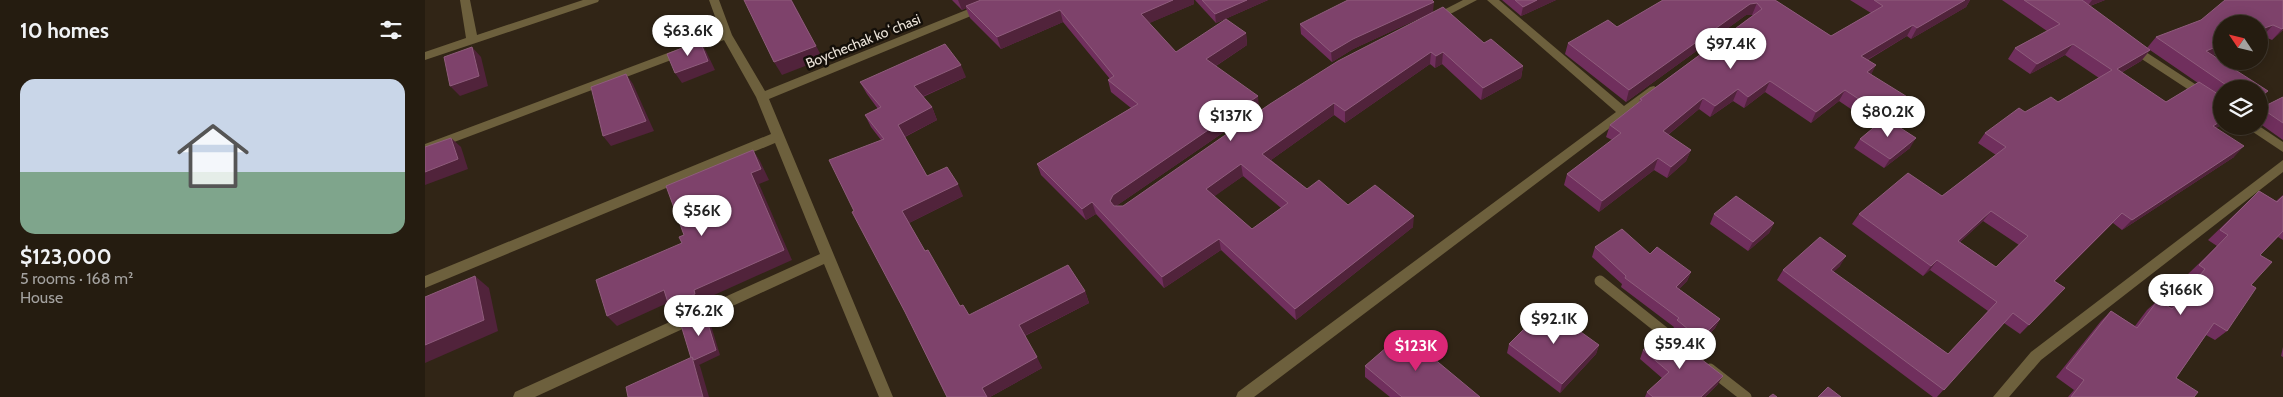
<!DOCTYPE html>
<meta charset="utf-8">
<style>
body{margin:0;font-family:Cabin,sans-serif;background:#31291e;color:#f1f3f6;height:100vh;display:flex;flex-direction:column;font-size:19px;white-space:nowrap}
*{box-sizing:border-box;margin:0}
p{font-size:16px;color:#a3a19f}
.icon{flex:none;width:28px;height:28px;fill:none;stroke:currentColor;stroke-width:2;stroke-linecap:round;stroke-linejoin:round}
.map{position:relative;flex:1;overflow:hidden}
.details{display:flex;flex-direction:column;background:#251c10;width:425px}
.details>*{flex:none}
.needle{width:32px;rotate:305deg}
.buttons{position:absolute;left:1788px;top:15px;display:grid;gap:10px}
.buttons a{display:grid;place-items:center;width:55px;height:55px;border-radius:50%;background:#251c10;box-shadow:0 2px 12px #0003,0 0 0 1px #423a30;font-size:25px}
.price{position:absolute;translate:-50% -42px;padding:0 11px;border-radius:18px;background:#fff;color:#222;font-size:16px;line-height:32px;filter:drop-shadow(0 1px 2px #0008)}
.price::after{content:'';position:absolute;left:50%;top:30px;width:15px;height:11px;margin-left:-8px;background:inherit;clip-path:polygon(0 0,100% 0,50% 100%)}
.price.current{background:#db2777;color:#fff}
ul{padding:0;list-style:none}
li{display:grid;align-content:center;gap:10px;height:265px;padding:0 20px}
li+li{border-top:1px solid #423a30}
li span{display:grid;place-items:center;height:155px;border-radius:15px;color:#555}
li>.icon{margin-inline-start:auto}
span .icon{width:90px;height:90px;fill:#fffc;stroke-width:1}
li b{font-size:21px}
h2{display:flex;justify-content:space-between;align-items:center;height:60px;padding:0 20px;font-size:21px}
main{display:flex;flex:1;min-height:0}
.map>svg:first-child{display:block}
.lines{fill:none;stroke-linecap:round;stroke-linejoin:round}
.lane{stroke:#6d603d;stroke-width:11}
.street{fill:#6d603d;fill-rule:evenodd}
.wall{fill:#702f5d;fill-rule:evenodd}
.shaded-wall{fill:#51233b}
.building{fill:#7e426b;stroke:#8f5c7c;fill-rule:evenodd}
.labels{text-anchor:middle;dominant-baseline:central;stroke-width:5;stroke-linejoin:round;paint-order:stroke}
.street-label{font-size:14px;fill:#ece4da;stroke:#140f09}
</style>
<main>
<section class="details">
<h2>10 homes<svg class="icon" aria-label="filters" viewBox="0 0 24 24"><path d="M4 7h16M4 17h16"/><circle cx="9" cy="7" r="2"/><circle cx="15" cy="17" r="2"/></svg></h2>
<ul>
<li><span style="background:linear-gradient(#c9d6e8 60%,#7fa58c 0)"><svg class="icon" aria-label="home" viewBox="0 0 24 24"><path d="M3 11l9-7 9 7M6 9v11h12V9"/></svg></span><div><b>$123,000</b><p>5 rooms · 168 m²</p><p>House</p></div></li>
</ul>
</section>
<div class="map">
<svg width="1858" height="397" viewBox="0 0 1858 397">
<rect width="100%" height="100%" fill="#312516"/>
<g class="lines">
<g class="lane">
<polyline points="1175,281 1249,340"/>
<polyline points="1285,369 1321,397"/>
</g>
<g class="street">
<polygon points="35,0 45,0 52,35 158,0 174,0 173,2 0,60 0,52 41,38"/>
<polygon points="284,0 294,0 307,35 340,91 566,0 581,0 580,2 344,99 468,397 454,397 399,264 110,397 88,397 90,392 395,254 350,143 0,288 0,276 346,134 331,97 299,40 0,153 0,144 296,33"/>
<polygon points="1038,0 1052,0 1012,21 1004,21 1003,18"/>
<polygon points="1062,0 1074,0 1199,106 1225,87 1229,86 1235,90 829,397 811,397 813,392 1191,112"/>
<polygon points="1707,43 1796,101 1796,111 1703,50 1701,47"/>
<polygon points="1819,126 1834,126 1858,142 1858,152"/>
<polygon points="1858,160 1858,172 1616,360 1584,397 1568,397 1606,352"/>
</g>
</g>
<g class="wall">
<path d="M527 0H769V4L724 23 751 52 821 33 822 45 791 66 834 108 691 206H698L913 61 1059 43 1098 66 1096 78 1056 100 1017 64 1010 68 1005 64 920 123 909 115 846 160 882 189 923 205 988 227 871 320 796 250 739 288 671 214 661 220 616 175 612 164 706 108 686 92 683 80 685 79 638 22 576 49 545 18 541 8 537 10ZM818 176 856 208 827 229 789 196Z"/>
<polygon points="770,0 843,0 791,23"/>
<polygon points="1077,0 1131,0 1096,16"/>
<polygon points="1238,0 1352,1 1406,36 1446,13 1425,0 1545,0 1541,7 1486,39 1482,36 1443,60 1446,74 1478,110 1464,120 1485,148 1459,168 1429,148 1435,139 1451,126 1414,101 1386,123 1340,92 1319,108 1308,101 1285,117 1274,109 1243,135 1266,150 1261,161 1242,178 1229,170 1174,212 1139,185 1142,174 1187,140 1181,137 1185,125 1214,102 1215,99 1328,15 1321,15 1201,102 1140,54 1143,43 1192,27"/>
<path d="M1577 0H1680L1665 6 1725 50 1716 61 1696 73 1741 102 1773 83 1722 48 1731 37 1858 0V30L1847 40 1838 36 1834 37V24H1796V52L1788 56 1834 89H1796V125L1791 128 1809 157 1697 230 1688 223 1630 281 1640 288 1595 334 1579 323 1512 397H1508L1352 280 1358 270 1415 266 1408 272 1523 354 1563 311 1505 270 1498 276 1427 224 1434 214 1517 196 1571 155 1553 143 1560 133 1600 112 1633 102 1674 78 1640 55 1605 74 1583 59 1590 48 1622 31ZM1558 221 1594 245 1571 267 1535 242Z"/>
<polygon points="1008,1 1008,12 928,49 907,62 876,34 875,24"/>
<polygon points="541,77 498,97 507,107 512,120 480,137 502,176 538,196 484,223 500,251 535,306 544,315 660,291 664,303 600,336 617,368 565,397 522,397 480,312 429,211 456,140 446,127 440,115 453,109 442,94 435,82"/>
<polygon points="1858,97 1858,140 1834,123 1834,110 1836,108"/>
<polygon points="1834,191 1851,201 1858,195 1858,240 1853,237 1835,255 1826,285 1802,331 1790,340 1781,335 1751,378 1769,397 1643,397 1649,390 1631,377 1676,321 1686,311 1710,326 1722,310 1733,300 1745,307 1769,279 1762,275 1792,246 1783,240"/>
<polygon points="1289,214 1349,223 1344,233 1323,251 1285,224"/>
<polygon points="1170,247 1225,254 1266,272 1262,281 1254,289 1295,319 1290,328 1271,348 1248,329 1249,327 1196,287 1197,284 1167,257"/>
<polygon points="1084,344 1174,345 1171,354 1135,393 1082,353"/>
<polygon points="1858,347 1858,357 1856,356"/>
<polygon points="1218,350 1293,384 1280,397 1220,397 1222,392 1237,378 1215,359"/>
<polygon points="940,366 1055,397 965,397 940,377"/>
</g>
<g class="shaded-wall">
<polygon points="367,0 398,59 357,75 349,62"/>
<polygon points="533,0 561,0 541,6 541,8 537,10"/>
<polygon points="748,0 769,0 769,4 718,26 716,14"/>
<polygon points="822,0 843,0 791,23 790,14"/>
<polygon points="1112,0 1131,0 1096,16 1098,7"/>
<polygon points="1540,0 1545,0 1541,7 1486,39 1492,28"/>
<polygon points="1667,0 1680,0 1662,7"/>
<polygon points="1009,2 1008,12 928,49 907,62 906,52 928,39"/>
<polygon points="1332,3 1327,15 1321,15 1201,102 1204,90 1325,4"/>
<polygon points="635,10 638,22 576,49 572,37"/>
<polygon points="1488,25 1482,36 1430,67 1436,56"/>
<polygon points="1848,25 1838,36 1834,37 1834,30"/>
<polygon points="1858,28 1858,30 1847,40"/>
<polygon points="821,33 822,45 783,71 781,59"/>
<polygon points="275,41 281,51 290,70 257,83 250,73"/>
<polygon points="1648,44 1640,55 1605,74 1612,64"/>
<polygon points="1796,45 1796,52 1771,62 1781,51"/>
<polygon points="47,47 56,57 63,86 35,96 25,86"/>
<polygon points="1725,50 1716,61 1683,80 1692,69"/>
<polygon points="1006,52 1005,64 920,123 920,111"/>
<polygon points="1018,52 1017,64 1010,68 1011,56"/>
<polygon points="536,65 541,77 494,98 489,86"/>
<polygon points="1451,65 1445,77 1442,72"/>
<polygon points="1098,66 1096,78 1056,100 1058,88"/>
<polygon points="201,74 208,84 229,131 186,146 178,136"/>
<polygon points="1345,81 1340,92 1319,108 1323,97"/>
<polygon points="1313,89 1308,101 1285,117 1290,106"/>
<polygon points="1420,90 1414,101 1386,123 1391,112"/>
<polygon points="1843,91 1834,101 1834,97"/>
<polygon points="833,96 834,108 691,206 688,213 685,201 688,195"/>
<polygon points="1278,98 1274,109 1234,142 1238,131"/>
<polygon points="1484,98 1478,110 1455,128 1461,117"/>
<polygon points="909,103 909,115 839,165 837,154"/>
<polygon points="507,107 512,120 479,137 473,125"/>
<polygon points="1796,121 1796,125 1778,136 1788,126"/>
<polygon points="26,138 36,147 43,169 0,185 0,172"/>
<polygon points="1491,138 1485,148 1459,168 1465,159"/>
<polygon points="1819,146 1809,157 1697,230 1707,220"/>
<polygon points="328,150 335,161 344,180 334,184 367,260 278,300 280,304 254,316 244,306 269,290 326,173"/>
<polygon points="1266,150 1261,161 1242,178 1246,167"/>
<polygon points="1233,158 1229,170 1174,212 1177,201"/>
<polygon points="816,164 818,176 783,201 781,189"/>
<polygon points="533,184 538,196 484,223 477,211"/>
<polygon points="667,202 671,214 661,220 657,209"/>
<polygon points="1566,211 1558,221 1525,251 1533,241"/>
<polygon points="989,216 988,227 871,320 870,309"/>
<polygon points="1349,223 1344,233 1323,251 1328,242"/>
<polygon points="794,239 796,250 739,288 737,277"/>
<polygon points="1421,256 1415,266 1400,280 1406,270"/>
<polygon points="1512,260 1505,270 1498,276 1506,266"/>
<polygon points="1266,272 1262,281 1247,296 1251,287"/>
<polygon points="50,276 64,288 73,331 0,363 0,345"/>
<polygon points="239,290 249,300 192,326 182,316"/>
<polygon points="660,291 664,303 599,336 594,325"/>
<polygon points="280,314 284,319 295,355 274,365 275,366 284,397 278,397 267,357"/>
<polygon points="1295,319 1290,328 1271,348 1275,339"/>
<polygon points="1174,345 1171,354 1135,393 1137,384"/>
<polygon points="612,357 617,368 565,397 562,397 557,388"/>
<polygon points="1298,376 1293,384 1280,397 1276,397"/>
</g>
<g class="building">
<polygon points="319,0 366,0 391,46 349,62"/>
<path d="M556 0H748L716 14 751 52 801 19 821 33 781 59 833 96 688 195 685 201 689 206H698L845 104 913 61 1018 7 1059 43 1066 39 1098 66 1058 88 1018 52 1011 56 1006 52 920 111 909 103 837 154 882 189 894 180 923 205 950 185 989 216 870 309 794 239 737 277 667 202 657 209 612 164 713 104 683 80 689 76 635 10 572 37 541 6ZM816 164 863 203 827 229 781 189Z"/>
<polygon points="777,0 822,0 790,14"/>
<polygon points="923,0 1007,0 1009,2 928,39 906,52 875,24"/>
<polygon points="1090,0 1112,0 1098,7"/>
<polygon points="1238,0 1350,0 1406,36 1458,6 1449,0 1540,0 1492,28 1488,25 1436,56 1451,65 1442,72 1484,98 1461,117 1420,90 1391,112 1345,81 1323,97 1313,89 1290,106 1278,98 1238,131 1266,150 1246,167 1233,158 1177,201 1142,174 1196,133 1185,125 1217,100 1215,99 1337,9 1332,3 1325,4 1204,90 1143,43 1183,20 1192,27"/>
<path d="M1599 0H1657L1725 50 1692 69 1741 102 1774 82 1796 96V121L1788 126 1819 146 1707 220 1697 213 1629 281 1640 288 1604 325 1588 313 1519 390 1358 270 1395 237 1421 256 1406 270 1523 354 1572 302 1512 260 1506 266 1434 214 1483 173 1517 196 1581 147 1560 133 1594 108 1600 112 1626 97 1633 102 1687 70 1648 44 1612 64 1590 48 1635 24ZM1566 211 1603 236 1571 267 1533 241Z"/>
<polygon points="1800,0 1858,0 1858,28 1857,29 1848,25 1834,30 1834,24 1796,24 1796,45 1781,51 1843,91 1834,97 1834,89 1807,89 1731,37 1776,20"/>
<polygon points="275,41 283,61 250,73 242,54"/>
<polygon points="520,44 536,65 489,86 507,107 473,125 502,176 522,167 533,184 477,211 500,251 503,250 535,306 538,305 544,315 643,265 660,291 594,325 612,357 557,388 562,397 522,397 480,312 427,212 429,211 404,160 459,139 440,115 456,107 435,82"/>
<polygon points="47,47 54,76 25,86 19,57"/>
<polygon points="201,74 221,121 178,136 166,87"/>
<polygon points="1858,97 1858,123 1836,108"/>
<polygon points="1460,118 1491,138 1465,159 1435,139"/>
<polygon points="26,138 33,159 0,172 0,147"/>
<polygon points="328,150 336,169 326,173 359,250 269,290 270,294 244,306 239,290 182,316 171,280 257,243 254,237 259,235 241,186"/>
<polygon points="1834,191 1852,202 1858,196 1858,231 1835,255 1847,262 1826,285 1831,288 1802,331 1789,323 1751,378 1773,392 1769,397 1646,397 1659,380 1641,368 1686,311 1712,328 1733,300 1747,309 1780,269 1774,265 1803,235 1795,230"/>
<polygon points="1311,196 1349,223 1328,242 1289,214"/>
<polygon points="1197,229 1225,254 1232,247 1266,272 1251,287 1295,319 1275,339 1252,320 1254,318 1200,278 1201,276 1170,247"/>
<polygon points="50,276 59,320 0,345 0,297"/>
<polygon points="1121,307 1174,345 1137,384 1084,344"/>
<polygon points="280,314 291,350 269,360 267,357 266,358 256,325"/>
<polygon points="1240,331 1298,376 1276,397 1228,397 1222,392 1244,372 1218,350"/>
<polygon points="978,333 1055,397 977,397 940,366"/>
<polygon points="267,357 278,397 203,397 201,387"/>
<polygon points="1403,387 1416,397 1393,397"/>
<polygon points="1348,394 1352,397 1344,397"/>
</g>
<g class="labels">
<g class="street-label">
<text transform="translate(438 41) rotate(-22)">Boychechak koʻchasi</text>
</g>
</g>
</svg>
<div class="buttons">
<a><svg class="needle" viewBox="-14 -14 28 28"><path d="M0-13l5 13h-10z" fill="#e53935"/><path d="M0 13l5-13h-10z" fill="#a3a19f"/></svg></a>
<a><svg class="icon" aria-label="layers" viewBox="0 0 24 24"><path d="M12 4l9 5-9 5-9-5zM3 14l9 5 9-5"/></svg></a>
</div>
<b class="price" style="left:263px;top:57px">$63.6K</b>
<b class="price" style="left:1306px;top:70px">$97.4K</b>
<b class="price" style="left:1463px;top:138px">$80.2K</b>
<b class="price" style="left:806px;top:142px">$137K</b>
<b class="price" style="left:277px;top:237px">$56K</b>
<b class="price" style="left:1756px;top:316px">$166K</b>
<b class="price" style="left:274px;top:337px">$76.2K</b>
<b class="price" style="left:1129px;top:345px">$92.1K</b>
<b class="price" style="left:1255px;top:370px">$59.4K</b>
<b class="price current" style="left:991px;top:372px">$123K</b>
</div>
</main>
